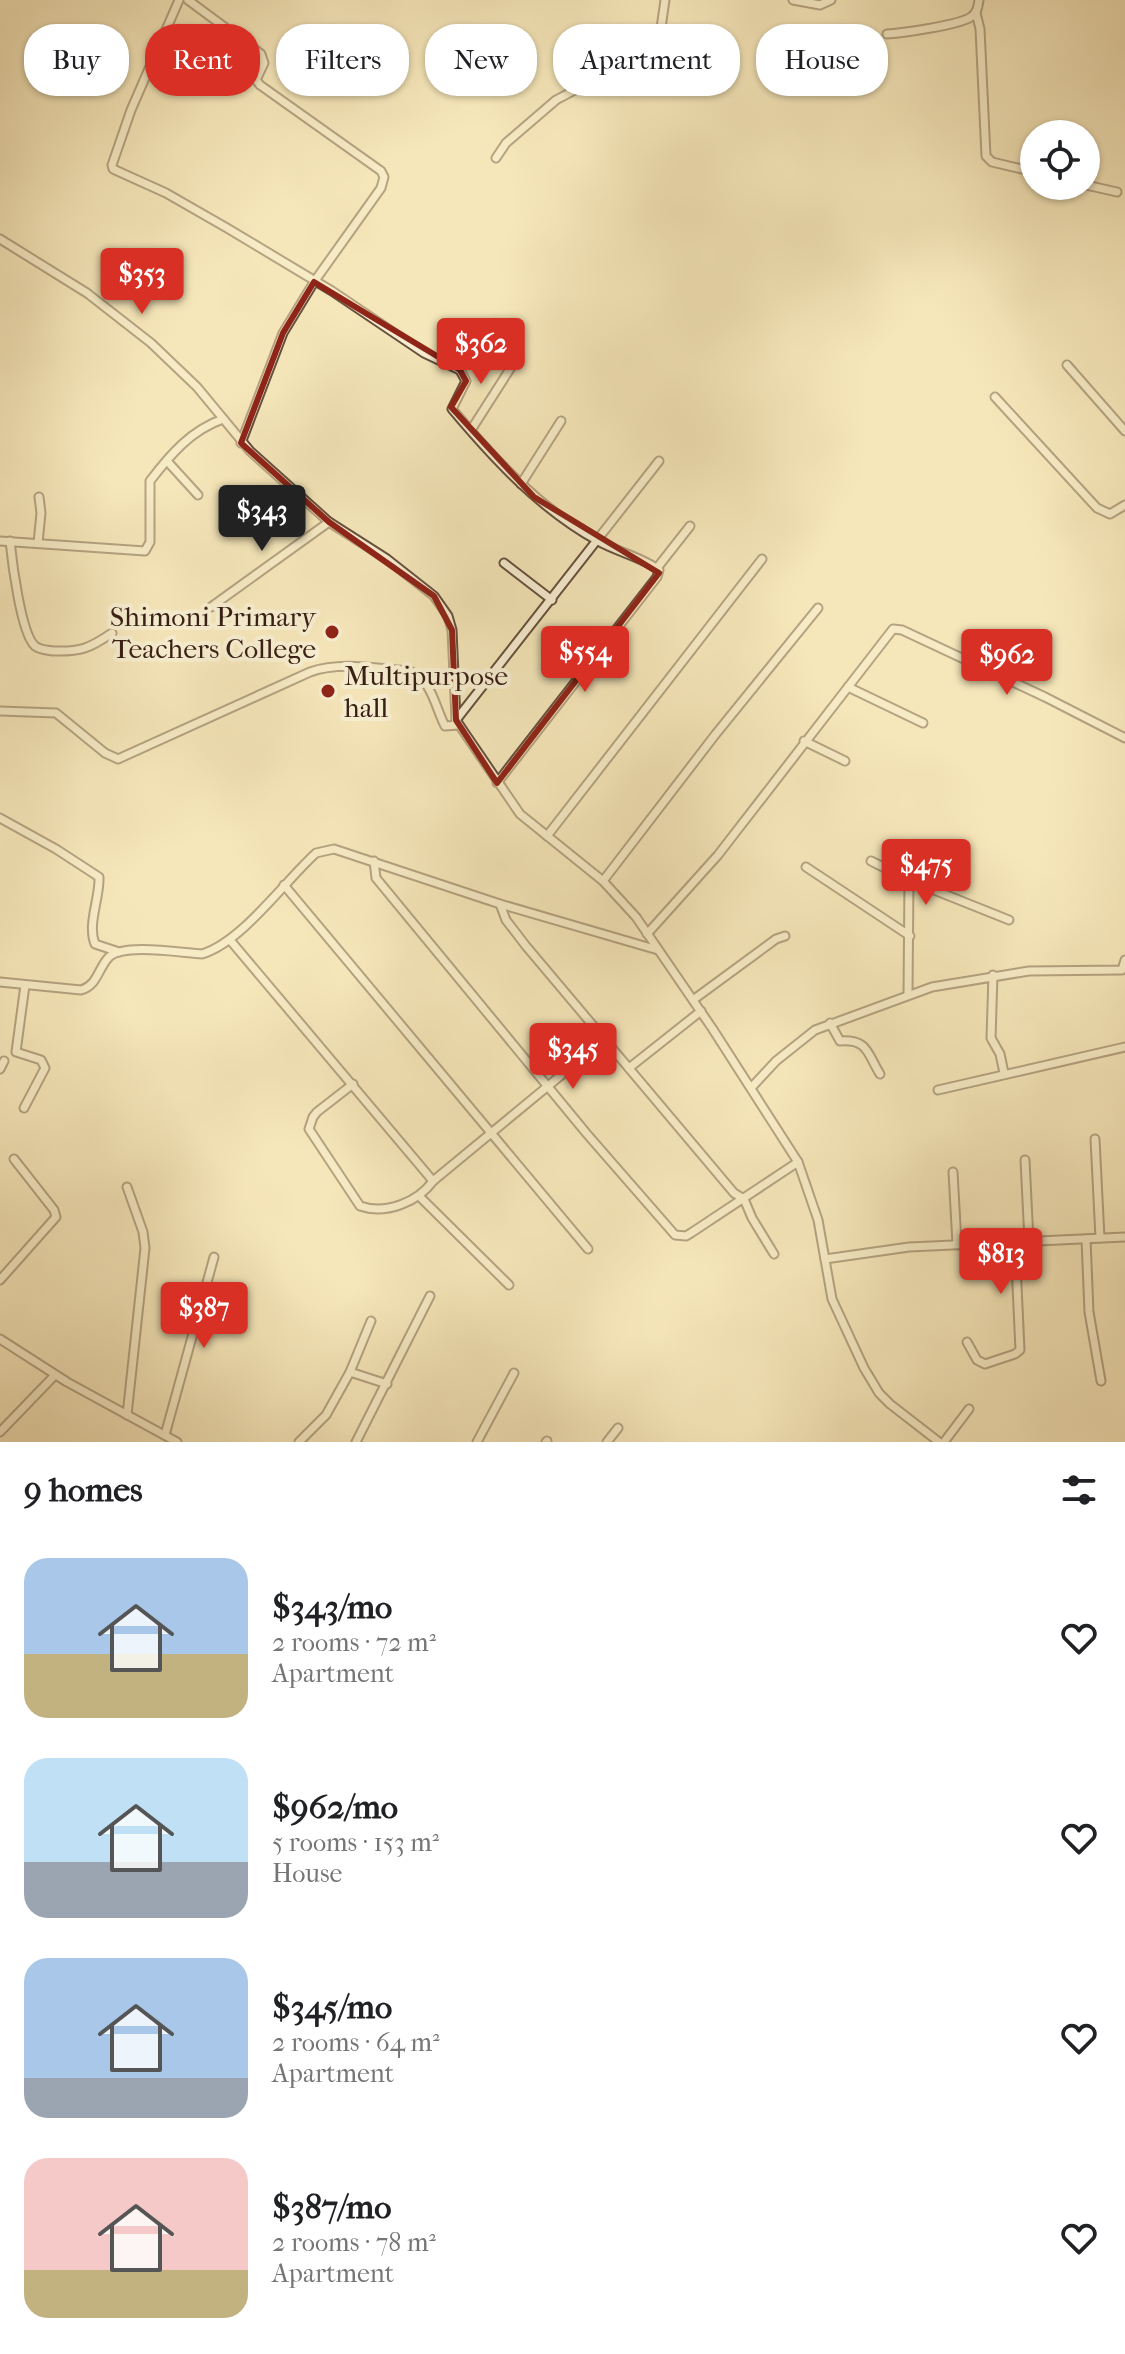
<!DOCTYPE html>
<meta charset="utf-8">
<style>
body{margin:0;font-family:"IM FELL French Canon",serif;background:#f6f6f6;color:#202124;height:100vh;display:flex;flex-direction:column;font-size:30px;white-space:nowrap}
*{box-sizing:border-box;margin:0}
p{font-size:26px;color:#757577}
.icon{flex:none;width:44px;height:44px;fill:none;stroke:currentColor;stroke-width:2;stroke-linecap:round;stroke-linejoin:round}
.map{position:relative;height:1442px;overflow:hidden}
.drawer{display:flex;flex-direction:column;background:#fff;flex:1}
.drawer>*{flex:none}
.hud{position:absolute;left:24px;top:24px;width:1078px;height:72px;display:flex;gap:16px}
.controls{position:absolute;left:1020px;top:120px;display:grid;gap:16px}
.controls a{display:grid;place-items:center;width:80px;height:80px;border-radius:50%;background:#fff;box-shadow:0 2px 6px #0004;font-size:40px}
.price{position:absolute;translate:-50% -68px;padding:0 18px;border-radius:8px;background:#d93025;color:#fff;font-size:26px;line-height:52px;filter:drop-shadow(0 2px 4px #0008)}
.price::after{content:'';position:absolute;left:50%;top:48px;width:24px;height:18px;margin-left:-12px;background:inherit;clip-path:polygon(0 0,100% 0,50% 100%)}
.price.current{background:#222;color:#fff}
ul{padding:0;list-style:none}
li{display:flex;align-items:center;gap:24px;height:200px;padding:0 24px}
li span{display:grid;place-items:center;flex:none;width:224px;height:160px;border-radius:24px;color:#555}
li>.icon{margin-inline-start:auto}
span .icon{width:96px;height:96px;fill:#fffc;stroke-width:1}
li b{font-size:34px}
h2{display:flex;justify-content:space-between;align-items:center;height:96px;padding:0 24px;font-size:34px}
.chip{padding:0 28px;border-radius:32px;background:#fff;box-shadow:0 2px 6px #0004;font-size:28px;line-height:72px}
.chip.current{background:#d93025;color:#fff}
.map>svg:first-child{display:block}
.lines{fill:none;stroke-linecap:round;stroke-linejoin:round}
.minor-casing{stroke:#66503e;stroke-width:11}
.minor{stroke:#f8efd2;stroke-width:7}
.marked{fill:none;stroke:#8f2418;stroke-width:6;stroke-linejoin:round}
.poi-dot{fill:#8f2418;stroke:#f8efd2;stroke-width:3}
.labels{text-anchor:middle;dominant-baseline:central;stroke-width:8;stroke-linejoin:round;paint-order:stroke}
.poi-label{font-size:28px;fill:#371e14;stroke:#f8efd2;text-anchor:end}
</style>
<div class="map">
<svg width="1125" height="1442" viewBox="0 0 1125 1442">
<rect width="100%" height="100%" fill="#f5e7ba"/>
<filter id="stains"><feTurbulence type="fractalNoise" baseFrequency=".0025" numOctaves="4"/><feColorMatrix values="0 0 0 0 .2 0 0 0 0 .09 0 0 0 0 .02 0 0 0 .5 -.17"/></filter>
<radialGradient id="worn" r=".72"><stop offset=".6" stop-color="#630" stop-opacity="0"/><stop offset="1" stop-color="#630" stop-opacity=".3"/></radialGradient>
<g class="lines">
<defs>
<g id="minor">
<path d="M179 0 131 110 112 165 113 169 166 193 227 228 332 291 424 353 460 370 466 381 452 409C494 459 540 509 598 541 617 552 642 557 659 570L657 577 497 783"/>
<polyline points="188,0 261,54 264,63 256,80 260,85 381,171 384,177 381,188 314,282 283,333 241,443"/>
<polyline points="793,0 820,5 831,0"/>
<polyline points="976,13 980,29 986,156 992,162 1034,172"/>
<path d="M887 34C903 33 959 25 971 17 977 13 978 7 979 0"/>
<polyline points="496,158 506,143 556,100 609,72 654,42 661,28 665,0"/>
<polyline points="1086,185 1117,192"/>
<polyline points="0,239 87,293 151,343 197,387 250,451 329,522 387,559 434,596 448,616 452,630 456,720 464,732 520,814 603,881 636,917 712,1028 798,1162 818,1220 832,1299 864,1368 879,1393 890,1404 939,1442"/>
<polyline points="1067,365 1125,431"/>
<polyline points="995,397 1097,508 1110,514 1125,505"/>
<polyline points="471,430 517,358"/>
<polyline points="167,461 198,495"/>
<polyline points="521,484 561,421"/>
<path d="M0 541 145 551 150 542V481C170 455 191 430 223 419"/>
<path d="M10 541C12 561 21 634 35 646 40 650 47 650 53 651 81 652 90 648 112 633"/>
<polyline points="38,543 41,513 39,497"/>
<polyline points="504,563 552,600"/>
<polyline points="657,568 690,526"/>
<polyline points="211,607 329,522"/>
<polyline points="848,687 923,723"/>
<path d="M0 711 56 713 105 753 118 759 310 672C341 661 378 669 410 671 432 680 435 707 445 726L459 725"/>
<polyline points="456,720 659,461"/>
<polyline points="804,741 845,761"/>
<path d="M0 818 56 849 99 877C100 898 87 924 95 944L119 952"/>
<polyline points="547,836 762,559"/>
<polyline points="374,861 376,878 587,1134 675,1235 686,1236 691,1233 798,1162"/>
<polyline points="871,861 909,880 908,994"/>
<polyline points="806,867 910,936"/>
<polyline points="909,880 1009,920"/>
<polyline points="603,881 715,735 818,608"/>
<polyline points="284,885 588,1249"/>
<polyline points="500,904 506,920 526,946 734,1193 744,1199 752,1218 774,1254"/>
<polyline points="647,934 718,855 893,629 902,630 1045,697 1125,738"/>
<polyline points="230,940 433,1181"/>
<polyline points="993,975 991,1038 1000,1054 1004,1073"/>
<path d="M0 982 81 990C98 985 98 968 109 957 124 943 182 953 202 954 242 942 284 882 316 853L334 849 500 904 658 950"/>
<polyline points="693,1000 776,939 785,936"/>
<path d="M830 1023 840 1041C868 1039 867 1053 880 1074"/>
<polyline points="629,1068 701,1011"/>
<polyline points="0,1069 4,1061"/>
<path d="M353 1084 317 1112 313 1117 309 1129 360 1206C386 1215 418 1202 433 1181L605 1039"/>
<polyline points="751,1088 776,1061 815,1030 932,987 1029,971 1122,970 1125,960"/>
<polyline points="938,1090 1125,1047"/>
<polyline points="24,1108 45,1068 41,1060 16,1052 25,985"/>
<polyline points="1095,1139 1100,1238"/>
<polyline points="1025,1160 1029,1241"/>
<polyline points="953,1172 957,1244"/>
<polyline points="127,1187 143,1232 145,1248 127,1415"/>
<polyline points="419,1196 509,1285"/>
<polyline points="1086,1239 1089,1312 1101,1381"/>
<polyline points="825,1259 909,1247 1125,1237"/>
<polyline points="0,1280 56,1217 54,1210 14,1159"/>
<polyline points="0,1339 67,1382 177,1442"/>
<polyline points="967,1342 977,1360 985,1364 1015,1354 1020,1350 1015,1242"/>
<polyline points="350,1372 387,1384"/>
<polyline points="0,1432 55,1375"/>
<polyline points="165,1435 214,1257"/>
<polyline points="299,1442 326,1415 350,1372 371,1321"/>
<polyline points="356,1442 430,1296"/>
<polyline points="477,1442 514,1373"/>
<polyline points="546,1442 547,1441"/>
<polyline points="607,1442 618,1428"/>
<polyline points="944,1442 969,1409"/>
</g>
</defs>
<use href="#minor" class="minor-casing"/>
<use href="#minor" class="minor"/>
</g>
<path d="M0 0H1125V1442H0ZM314 282 460 370 466 381 451 407 534 497 659 573 497 783 456 720 452 630 434 596 329 522 241 443 283 333Z" fill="#f5e7ba" fill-opacity=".55" fill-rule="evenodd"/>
<path class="marked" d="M314 282 460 370 466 381 451 407 534 497 659 573 497 783 456 720 452 630 434 596 329 522 241 443 283 333Z"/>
<g class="poi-dot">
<circle cx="332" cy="632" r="8"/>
<circle cx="328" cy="691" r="8"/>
</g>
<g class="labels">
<g class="poi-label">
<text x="316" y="616">Shimoni Primary<tspan x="316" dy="32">Teachers College</tspan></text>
<text x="344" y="675" text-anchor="start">Multipurpose<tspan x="344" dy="32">hall</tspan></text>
</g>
</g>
<rect width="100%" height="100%" filter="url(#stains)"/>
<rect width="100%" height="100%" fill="url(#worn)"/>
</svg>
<div class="controls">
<a><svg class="icon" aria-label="locate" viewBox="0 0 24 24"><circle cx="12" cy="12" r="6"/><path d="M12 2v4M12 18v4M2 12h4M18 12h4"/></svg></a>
</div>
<b class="price" style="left:142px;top:316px">$353</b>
<b class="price" style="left:481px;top:386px">$362</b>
<b class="price current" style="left:262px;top:553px">$343</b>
<b class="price" style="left:585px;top:694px">$554</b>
<b class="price" style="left:1007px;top:697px">$962</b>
<b class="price" style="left:926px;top:907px">$475</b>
<b class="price" style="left:573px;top:1091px">$345</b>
<b class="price" style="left:1001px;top:1296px">$813</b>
<b class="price" style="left:204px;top:1350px">$387</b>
<div class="hud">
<a class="chip">Buy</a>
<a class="chip current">Rent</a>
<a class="chip">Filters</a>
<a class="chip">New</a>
<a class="chip">Apartment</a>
<a class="chip">House</a>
</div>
</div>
<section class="drawer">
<h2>9 homes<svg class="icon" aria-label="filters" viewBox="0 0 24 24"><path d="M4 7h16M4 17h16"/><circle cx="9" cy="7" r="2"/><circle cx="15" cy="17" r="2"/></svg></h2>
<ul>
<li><span style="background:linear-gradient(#a9c7e8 60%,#c2b280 0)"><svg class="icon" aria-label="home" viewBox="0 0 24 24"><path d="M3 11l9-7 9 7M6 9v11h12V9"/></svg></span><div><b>$343/mo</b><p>2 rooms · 72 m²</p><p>Apartment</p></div><svg class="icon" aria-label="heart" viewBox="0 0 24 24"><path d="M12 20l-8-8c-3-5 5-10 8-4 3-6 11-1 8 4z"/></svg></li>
<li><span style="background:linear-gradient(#bfe0f5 65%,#9aa5b1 0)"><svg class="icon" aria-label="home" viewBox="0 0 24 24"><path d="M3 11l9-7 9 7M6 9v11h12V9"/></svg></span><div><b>$962/mo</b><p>5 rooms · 153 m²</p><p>House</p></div><svg class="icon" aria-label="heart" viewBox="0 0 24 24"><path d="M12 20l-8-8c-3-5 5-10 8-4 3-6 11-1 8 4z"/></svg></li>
<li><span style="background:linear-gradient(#a9c7e8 75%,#9aa5b1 0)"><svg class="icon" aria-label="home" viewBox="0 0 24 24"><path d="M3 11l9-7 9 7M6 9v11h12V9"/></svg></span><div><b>$345/mo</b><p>2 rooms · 64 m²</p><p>Apartment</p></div><svg class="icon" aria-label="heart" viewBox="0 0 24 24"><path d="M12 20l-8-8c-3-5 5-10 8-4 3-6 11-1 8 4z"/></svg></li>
<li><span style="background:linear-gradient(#f6c9c9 70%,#c2b280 0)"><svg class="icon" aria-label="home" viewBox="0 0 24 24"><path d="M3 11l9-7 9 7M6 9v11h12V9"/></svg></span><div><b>$387/mo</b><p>2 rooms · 78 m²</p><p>Apartment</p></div><svg class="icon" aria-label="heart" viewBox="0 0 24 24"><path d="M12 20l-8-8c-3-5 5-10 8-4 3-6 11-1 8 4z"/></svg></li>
</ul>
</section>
